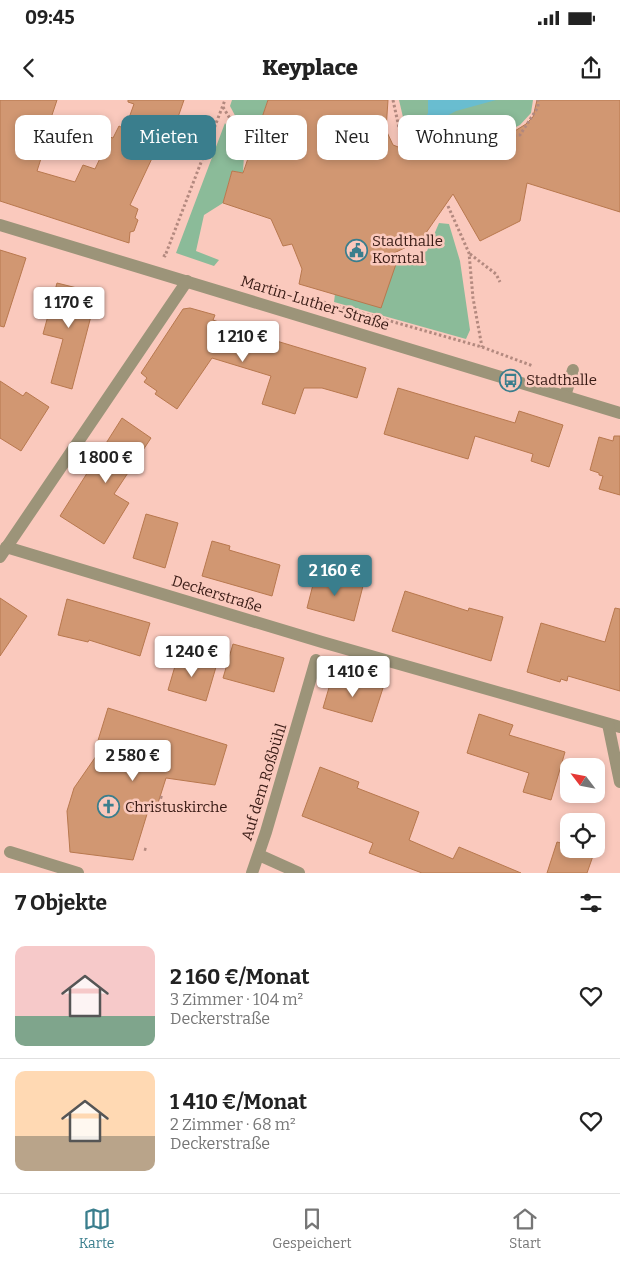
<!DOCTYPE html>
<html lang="de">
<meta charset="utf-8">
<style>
body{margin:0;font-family:Bitter,serif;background:#f2f2f2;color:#222;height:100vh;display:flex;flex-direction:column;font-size:19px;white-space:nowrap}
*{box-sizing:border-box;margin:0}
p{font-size:16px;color:#767676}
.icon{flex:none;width:28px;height:28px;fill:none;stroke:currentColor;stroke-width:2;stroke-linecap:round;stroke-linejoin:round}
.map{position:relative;height:773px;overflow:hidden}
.panel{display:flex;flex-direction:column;background:#fff;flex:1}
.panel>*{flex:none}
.top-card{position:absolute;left:15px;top:15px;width:590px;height:45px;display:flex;gap:10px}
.needle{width:32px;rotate:302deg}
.controls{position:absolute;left:560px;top:658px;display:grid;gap:10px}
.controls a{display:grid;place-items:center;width:45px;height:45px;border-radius:10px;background:#fff;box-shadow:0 2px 8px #0003;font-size:25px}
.price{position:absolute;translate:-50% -42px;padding:0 11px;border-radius:5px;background:#fff;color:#222;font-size:16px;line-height:32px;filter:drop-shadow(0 1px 2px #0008)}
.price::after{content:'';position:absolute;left:50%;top:30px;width:15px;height:11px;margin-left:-8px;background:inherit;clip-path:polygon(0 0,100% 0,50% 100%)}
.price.selected{background:#3a7e8d;color:#fff}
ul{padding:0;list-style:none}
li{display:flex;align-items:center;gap:15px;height:125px;padding:0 15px}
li+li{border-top:1px solid #e0e0e0}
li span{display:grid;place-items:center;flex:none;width:140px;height:100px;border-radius:10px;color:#555}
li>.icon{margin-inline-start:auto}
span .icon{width:60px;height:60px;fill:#fffc;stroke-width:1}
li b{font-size:21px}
h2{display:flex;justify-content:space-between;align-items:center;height:60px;padding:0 15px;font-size:21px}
.pill{padding:0 18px;border-radius:10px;background:#fff;box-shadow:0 2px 8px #0003;font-size:18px;line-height:45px}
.pill.selected{background:#3a7e8d;color:#fff}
.status{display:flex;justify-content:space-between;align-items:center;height:35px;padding:0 25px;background:#fff;direction:ltr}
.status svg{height:14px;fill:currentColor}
header{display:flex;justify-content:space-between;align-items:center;height:65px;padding:0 15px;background:#fff;font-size:22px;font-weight:800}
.tab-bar{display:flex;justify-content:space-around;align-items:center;height:70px;border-top:1px solid #e0e0e0;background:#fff;font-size:14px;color:#767676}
.tab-bar a{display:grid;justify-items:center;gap:2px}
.tab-bar .selected{color:#3a7e8d}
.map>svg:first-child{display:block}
.green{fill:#8bbb99}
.water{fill:#69bdd0}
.building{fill:#d19772;stroke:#b8784e}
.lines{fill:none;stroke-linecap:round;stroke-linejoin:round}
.path{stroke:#b3897f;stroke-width:3;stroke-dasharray:2.5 2.5;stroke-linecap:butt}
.lane{stroke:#9c9479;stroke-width:12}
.street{stroke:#9c9479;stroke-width:12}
.labels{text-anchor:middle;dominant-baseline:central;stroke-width:5;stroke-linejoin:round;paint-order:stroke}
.poi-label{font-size:15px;fill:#391b15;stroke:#fac9bd;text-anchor:start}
.street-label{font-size:15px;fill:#391b15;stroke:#fac9bd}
</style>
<div class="status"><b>09:45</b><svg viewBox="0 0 49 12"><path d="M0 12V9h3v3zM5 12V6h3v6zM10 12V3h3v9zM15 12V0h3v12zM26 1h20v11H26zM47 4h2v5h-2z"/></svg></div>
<header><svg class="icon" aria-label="back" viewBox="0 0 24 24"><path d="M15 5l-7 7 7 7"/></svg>Keyplace<svg class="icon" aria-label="share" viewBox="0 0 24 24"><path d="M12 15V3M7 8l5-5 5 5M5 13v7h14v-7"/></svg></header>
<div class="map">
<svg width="620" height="773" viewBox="0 0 620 773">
<rect width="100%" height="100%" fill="#fac9bd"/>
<g class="green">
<polygon points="232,0 268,0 252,48 230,6"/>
<polygon points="399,0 533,0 531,13 520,25 501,34 433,29 406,30"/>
<polygon points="225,23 244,55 243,73 232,71 223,103 204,115 196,151 219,160 214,166 176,153"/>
<polygon points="439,123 449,124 460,161 470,230 466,239 334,202 335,194 396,164 427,151"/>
</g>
<polygon class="water" points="428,0 496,0 456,11 428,26 422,24 428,13"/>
<g class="building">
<polygon points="0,0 57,0 42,45 45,46 37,71 75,82 83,65 95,69 110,37 113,38 119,26 125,29 134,4 128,2 128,0 184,0 177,20 171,18 130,105 138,109 135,118 138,120 134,131 130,132 129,143 0,101"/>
<polygon points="268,0 388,0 386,30 393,45 419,55 431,53 446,47 469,33 510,34 526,24 533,17 537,0 620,0 620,112 527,83 520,121 480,141 453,94 421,140 392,154 396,164 381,208 299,184 302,169 292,144 283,146 271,119 223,103 232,71 243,73"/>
<polygon points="0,150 26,158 4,227 0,226"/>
<polygon points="57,183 97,193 72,289 51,283 63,239 43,234"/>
<polygon points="190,208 215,215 213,220 250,233 366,268 357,298 322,288 304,288 295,314 262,304 271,276 212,258 177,309 155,294 157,291 144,282 147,278 141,273 183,209"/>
<polygon points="0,281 23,296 26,292 49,307 21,351 0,338"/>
<polygon points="398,288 515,323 519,311 563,325 549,367 531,361 533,354 475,336 468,359 384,334"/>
<polygon points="122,318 151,338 114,394 129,403 104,444 60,416"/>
<polygon points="614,336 620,336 620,395 599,389 603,376 599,375 599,373 590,370 599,337 613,341"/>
<polygon points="146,414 178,423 165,468 133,458"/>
<polygon points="212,441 230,446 229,450 280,465 272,496 202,476"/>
<polygon points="316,473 363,486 354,521 307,508"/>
<polygon points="405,491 468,511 469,508 503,517 491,561 392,531"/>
<polygon points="0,498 27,516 0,556"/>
<polygon points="67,499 150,523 140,556 89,540 88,542 58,535"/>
<polygon points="615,508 620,509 620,591 568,576 567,581 561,579 560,582 527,572 541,523 605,542"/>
<polygon points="233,544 284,558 274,592 223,578"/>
<polygon points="178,556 216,567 206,601 168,590"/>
<polygon points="333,574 383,588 372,622 323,608"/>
<polygon points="108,608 227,645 215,685 166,678 158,703 151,701 133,760 70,752 67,711 74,688 101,649 96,647"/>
<polygon points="479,614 513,625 509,635 565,652 551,700 523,692 529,673 467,653"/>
<polygon points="320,667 359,682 357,688 419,712 409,740 453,759 459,747 521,773 422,773 369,753 373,743 302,716"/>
<polygon points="557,742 569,745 569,749 581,749 594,753 587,773 547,773"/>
</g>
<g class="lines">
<g class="path">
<polyline points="393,0 401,37"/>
<polyline points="223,7 253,57"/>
<polyline points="414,54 401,37 438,43 520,35 538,7 538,0"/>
<polyline points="448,106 469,153 473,198 482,247"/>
<polyline points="470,154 496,174 500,182"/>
<polyline points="163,155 165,156 225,0"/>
<polyline points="309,198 482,247 533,266"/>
<polyline points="160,697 164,698"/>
<polyline points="144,749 148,750"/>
</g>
<polyline class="lane" points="565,296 573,270"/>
<g class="street">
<polyline points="0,125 620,313"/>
<polyline points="6,447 322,542 620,627"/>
<polyline points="0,457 187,181"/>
<polyline points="608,624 620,682"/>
<polyline points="10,752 78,773"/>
<polyline points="259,755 299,773"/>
<polyline points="252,773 266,732 316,560"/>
</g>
</g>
<defs>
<symbol id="civic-ring" viewBox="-11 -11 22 22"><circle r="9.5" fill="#fac9bd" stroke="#3a7e8d" stroke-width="1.5"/><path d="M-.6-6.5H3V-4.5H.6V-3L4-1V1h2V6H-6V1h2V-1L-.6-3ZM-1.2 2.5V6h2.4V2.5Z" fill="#3a7e8d"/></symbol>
<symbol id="bus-ring" viewBox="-11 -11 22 22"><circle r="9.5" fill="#fac9bd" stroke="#3a7e8d" stroke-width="1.5"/><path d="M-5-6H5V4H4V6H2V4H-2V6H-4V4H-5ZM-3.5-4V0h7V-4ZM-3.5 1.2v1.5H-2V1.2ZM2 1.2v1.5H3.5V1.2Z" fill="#3a7e8d"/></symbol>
<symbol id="church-ring" viewBox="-11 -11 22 22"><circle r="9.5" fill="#fac9bd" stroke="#3a7e8d" stroke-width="1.5"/><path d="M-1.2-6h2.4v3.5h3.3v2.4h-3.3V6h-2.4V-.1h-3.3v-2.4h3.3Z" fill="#3a7e8d"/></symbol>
</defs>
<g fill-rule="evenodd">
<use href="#civic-ring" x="344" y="138" width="25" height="25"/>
<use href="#bus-ring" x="498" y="268" width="25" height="25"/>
<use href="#church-ring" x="96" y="694" width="25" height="25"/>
</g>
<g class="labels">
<g class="poi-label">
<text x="372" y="141">Stadthalle<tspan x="372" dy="17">Korntal</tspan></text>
<text x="526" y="280">Stadthalle</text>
<text x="125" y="707">Christuskirche</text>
</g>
<g class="street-label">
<text transform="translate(315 203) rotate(17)">Martin-Luther-Straße</text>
<text transform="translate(217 494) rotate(17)">Deckerstraße</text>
<text transform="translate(264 682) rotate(-73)">Auf dem Roßbühl</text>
</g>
</g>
</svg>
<div class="controls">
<a><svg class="needle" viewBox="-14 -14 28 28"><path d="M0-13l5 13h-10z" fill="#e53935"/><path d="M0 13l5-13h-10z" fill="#767676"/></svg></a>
<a><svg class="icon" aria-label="locate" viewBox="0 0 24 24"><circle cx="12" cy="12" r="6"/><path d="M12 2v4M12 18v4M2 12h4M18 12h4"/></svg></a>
</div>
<b class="price" style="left:69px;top:229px">1 170 €</b>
<b class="price" style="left:243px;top:263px">1 210 €</b>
<b class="price" style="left:106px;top:384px">1 800 €</b>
<b class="price selected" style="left:335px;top:497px">2 160 €</b>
<b class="price" style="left:192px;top:578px">1 240 €</b>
<b class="price" style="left:353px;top:598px">1 410 €</b>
<b class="price" style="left:133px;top:682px">2 580 €</b>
<div class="top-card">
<a class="pill">Kaufen</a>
<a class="pill selected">Mieten</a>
<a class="pill">Filter</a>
<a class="pill">Neu</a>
<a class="pill">Wohnung</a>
</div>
</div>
<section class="panel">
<h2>7 Objekte<svg class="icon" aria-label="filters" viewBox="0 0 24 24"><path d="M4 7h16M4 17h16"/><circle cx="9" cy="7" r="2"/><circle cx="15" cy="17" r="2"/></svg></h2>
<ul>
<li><span style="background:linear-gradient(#f6c9c9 70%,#7fa58c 0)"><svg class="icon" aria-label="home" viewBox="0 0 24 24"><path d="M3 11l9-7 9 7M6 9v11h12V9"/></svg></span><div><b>2 160 €/Monat</b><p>3 Zimmer · 104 m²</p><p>Deckerstraße</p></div><svg class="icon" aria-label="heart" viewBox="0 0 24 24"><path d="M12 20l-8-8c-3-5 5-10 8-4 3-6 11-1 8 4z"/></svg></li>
<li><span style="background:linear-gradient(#ffd9b3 65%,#b9a48a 0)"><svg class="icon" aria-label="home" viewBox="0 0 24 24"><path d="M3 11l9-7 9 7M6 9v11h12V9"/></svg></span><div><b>1 410 €/Monat</b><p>2 Zimmer · 68 m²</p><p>Deckerstraße</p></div><svg class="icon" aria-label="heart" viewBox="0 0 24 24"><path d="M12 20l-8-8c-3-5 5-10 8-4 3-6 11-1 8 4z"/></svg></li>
</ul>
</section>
<nav class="tab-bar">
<a class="selected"><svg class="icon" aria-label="map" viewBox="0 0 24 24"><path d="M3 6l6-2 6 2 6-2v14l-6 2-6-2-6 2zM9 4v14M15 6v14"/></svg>Karte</a>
<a><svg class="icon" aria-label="saved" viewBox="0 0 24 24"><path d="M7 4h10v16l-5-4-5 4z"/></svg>Gespeichert</a>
<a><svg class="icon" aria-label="home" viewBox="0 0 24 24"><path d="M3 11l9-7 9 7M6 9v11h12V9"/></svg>Start</a>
</nav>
